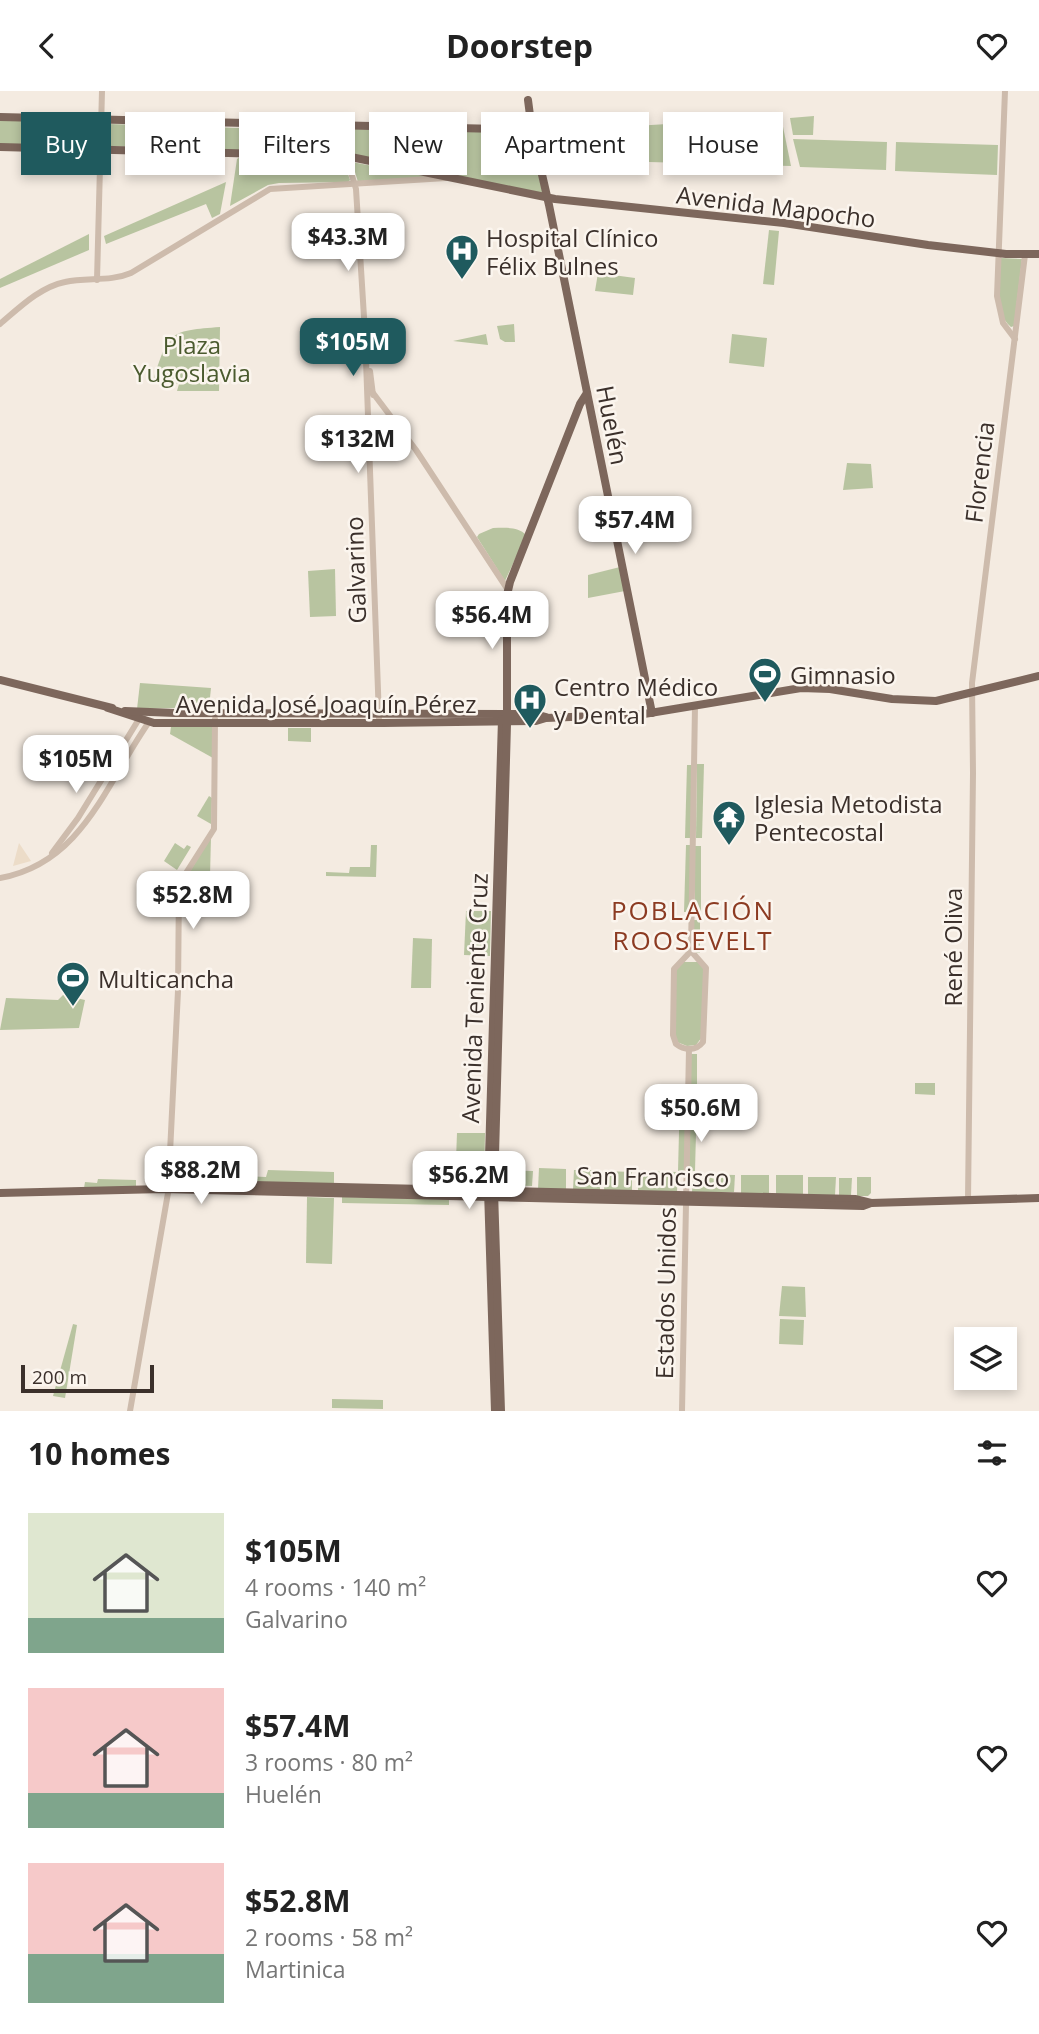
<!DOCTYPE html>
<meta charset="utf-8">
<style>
body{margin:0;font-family:"Open Sans",sans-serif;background:#f6f6f6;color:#222;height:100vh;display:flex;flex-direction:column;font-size:26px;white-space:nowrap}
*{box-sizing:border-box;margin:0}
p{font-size:23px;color:#767676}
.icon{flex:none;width:38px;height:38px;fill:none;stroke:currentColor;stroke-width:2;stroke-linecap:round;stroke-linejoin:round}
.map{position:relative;height:1320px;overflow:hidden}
.details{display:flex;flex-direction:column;background:#fff;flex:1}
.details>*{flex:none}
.banner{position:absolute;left:21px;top:21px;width:998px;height:63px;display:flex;gap:14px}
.buttons{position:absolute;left:954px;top:1236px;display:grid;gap:14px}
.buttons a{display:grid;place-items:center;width:63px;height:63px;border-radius:0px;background:#fff;box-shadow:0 4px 10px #0003;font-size:35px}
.scale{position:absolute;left:21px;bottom:18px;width:133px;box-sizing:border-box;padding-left:7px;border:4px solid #3b302b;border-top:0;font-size:19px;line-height:24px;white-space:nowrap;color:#3b302b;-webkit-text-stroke:5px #fbf5ee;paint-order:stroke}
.price{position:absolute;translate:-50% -60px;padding:0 16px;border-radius:14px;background:#fff;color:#222;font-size:23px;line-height:46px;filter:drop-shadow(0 2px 4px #0008)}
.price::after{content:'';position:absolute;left:50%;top:42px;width:21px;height:16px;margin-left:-10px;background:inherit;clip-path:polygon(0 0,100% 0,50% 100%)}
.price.selected{background:#1f5a5e;color:#fff}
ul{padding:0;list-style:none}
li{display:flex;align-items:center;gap:21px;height:175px;padding:0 28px}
li span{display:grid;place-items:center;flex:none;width:196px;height:140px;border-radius:0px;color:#555}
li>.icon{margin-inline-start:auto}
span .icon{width:84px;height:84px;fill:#fffc;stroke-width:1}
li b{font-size:30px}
h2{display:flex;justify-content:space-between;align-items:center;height:84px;padding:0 28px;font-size:30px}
.pill{padding:0 24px;border-radius:0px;background:#fff;box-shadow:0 4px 10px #0003;font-size:24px;line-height:63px}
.pill.selected{background:#1f5a5e;color:#fff}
header{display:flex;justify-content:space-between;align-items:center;height:91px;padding:0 28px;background:#fff;font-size:32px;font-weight:700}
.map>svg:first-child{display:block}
.green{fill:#b8c4a0}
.plaza{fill:#ecdcc8}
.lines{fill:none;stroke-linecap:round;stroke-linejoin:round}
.minor{stroke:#cdbbac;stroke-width:6}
.major{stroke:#7d675c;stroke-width:8}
.labels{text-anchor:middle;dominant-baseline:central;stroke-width:5;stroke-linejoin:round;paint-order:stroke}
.street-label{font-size:24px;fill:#3b302b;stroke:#fbf5ee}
.poi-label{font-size:24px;fill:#3b302b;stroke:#fbf5ee;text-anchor:start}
.park-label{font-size:24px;fill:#4a5a2e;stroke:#fbf5ee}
.neighbourhood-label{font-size:26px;letter-spacing:2px;fill:#8c3b22;stroke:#fbf5ee}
</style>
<header><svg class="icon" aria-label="back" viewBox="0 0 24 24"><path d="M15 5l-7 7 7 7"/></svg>Doorstep<svg class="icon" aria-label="heart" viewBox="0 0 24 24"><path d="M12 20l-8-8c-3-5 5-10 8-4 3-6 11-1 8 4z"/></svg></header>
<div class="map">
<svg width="1039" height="1320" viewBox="0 0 1039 1320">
<rect width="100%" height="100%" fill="#f4ebe1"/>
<g class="green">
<polygon points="814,25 813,44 793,44 790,27"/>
<polygon points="781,26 791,75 543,68 538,41"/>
<polygon points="0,29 92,32 96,35 96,51 92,55 0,53"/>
<polygon points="108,33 342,40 342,60 339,63 108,55 105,52 106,35"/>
<polygon points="352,38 527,42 529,43 543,100 542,102 349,63 348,41"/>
<polygon points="793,48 887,51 886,79 800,76"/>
<polygon points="896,51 998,54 997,84 895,80"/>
<polygon points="241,65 340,68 344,71 350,89 348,91 279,92 268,94 230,115 237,68"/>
<polygon points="352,71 434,87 358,91"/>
<polygon points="226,91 220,123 212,127 206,113 106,153 104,145"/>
<polygon points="769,139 779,140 774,194 763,193"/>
<polygon points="89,143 89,159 0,197 0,188"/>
<path d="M1001 167 1022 168 1014 235 1011 236C993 222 1000 188 1001 167Z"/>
<polygon points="598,182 635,187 633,204 595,200"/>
<polygon points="514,233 515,251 505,251 500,248 497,235"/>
<path d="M220 236 219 300H177L179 293 154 287C169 239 171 240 220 236Z"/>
<polygon points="486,243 488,254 453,250"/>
<polygon points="732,243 767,247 764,276 729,272"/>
<polygon points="847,372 871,373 873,397 843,399"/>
<path d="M493 437C504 437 518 435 526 444L505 490 477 446 479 443Z"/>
<polygon points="620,476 625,500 588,507 588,484"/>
<polygon points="335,478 336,525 310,526 308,480"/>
<polygon points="140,592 211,597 209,616 137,618"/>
<polygon points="213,635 213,667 170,643 171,636"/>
<polygon points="288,637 311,637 311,651 288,650"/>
<polygon points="697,673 704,673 702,747 696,747"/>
<polygon points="687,674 693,674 691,747 685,747"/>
<polygon points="209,705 212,707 211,733 197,725"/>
<polygon points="211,746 210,785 190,784 189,782"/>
<polygon points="175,752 184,758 187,754 191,756 177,779 164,770"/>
<polygon points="371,754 377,754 376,786 326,785 326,781 349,782 350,776 370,776"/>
<polygon points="686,754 691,754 690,821 684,821"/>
<rect x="695" y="755" width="6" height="67"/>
<polygon points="466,820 491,820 490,865 464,864"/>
<rect x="694" y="829" width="6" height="33"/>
<polygon points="413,847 432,848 431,897 411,897"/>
<polygon points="683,871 699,871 704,877 702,946 696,954 687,955 677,951 675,946 676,878"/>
<polygon points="63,904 85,909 79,937 0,939 6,907 58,909"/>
<polygon points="691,963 697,963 697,997 690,997"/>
<polygon points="915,992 935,992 935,1004 915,1003"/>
<polygon points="680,1003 686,1004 685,1080 678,1080"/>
<polygon points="690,1004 697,1004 695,1080 689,1080"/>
<polygon points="457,1042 485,1042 484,1096 455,1096"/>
<polygon points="539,1077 566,1078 566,1099 538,1098"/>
<polygon points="268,1079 334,1081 334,1094 228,1091 227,1084 266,1086"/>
<polygon points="498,1079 533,1080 532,1095 498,1094"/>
<polygon points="574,1079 600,1079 600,1100 573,1099"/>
<polygon points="605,1080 632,1081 632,1099 604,1099"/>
<polygon points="638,1080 678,1081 677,1100 638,1100"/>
<polygon points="173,1082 220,1084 220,1090 174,1096 172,1093"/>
<polygon points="693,1083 735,1084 734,1101 692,1101"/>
<polygon points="741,1084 769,1084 769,1103 741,1102"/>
<polygon points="776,1084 803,1084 803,1104 776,1103"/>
<polygon points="808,1086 836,1086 835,1104 808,1104"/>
<polygon points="857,1086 871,1086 871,1102 868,1105 857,1105"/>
<polygon points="839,1087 852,1087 851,1104 839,1104"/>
<polygon points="98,1088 136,1089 136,1096 84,1097 85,1091 97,1092"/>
<polygon points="307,1106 334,1107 332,1173 306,1172"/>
<polygon points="342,1106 449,1108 449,1114 342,1112"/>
<polygon points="782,1195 805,1196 806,1226 779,1225"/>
<polygon points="780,1228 804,1229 803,1254 779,1253"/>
<polygon points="73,1233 77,1234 65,1307 53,1305"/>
<polygon points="332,1308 383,1309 383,1318 332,1317"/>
</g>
<polygon class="plaza" points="19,752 31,770 13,775"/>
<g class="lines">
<g class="minor">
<polyline points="1005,0 997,205 1003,232 1015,248"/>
<polyline points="346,65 356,98 365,242 379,627"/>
<polyline points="97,189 102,0"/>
<path d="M0 233C19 217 40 196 65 191 87 186 110 191 131 182L270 98 446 87"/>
<polyline points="370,280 373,304"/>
<polyline points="373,302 416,359 508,499"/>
<polyline points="52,762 78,727 139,628"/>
<path d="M0 787C83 772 106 692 149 631"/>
<path d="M691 860 706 877 703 951C696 960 685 960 676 953L673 944 674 878 691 860 695 615"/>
<polyline points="968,1109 973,682 972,592 1025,164"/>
<polyline points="130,1320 168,1102 178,900 179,793 214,738 215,628"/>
<polyline points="682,1320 689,958"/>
</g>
<g class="major">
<polyline points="528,9 532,40 549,114 652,622"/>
<polyline points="0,26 536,39"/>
<polyline points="0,56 346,65 555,108 784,132 928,154 1006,163 1039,163"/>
<polyline points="0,589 112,617"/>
<polyline points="108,617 154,632 384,632 536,630 546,627 644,623 801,597 830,598 892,608 936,610 1039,585"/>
<polyline points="125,620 175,622 505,623 535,623 546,626"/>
<polyline points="190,1097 211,1093 855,1108 871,1112"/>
<polyline points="0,1102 163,1098 863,1115 871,1112 1039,1107"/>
<polyline points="495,1320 488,1099 502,628"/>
<polyline points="501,1320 494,1100 507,633 507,504 510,491 580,313 587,302"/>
</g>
</g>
<defs>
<symbol id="hospital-pin" viewBox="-11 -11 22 30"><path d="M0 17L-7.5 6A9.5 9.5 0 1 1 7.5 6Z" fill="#1f5a5e" stroke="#fbf5ee"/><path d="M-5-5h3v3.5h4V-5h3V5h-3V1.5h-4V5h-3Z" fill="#fff"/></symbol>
<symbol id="stadium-pin" viewBox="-11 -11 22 30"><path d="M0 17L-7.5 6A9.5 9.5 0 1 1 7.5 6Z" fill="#1f5a5e" stroke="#fbf5ee"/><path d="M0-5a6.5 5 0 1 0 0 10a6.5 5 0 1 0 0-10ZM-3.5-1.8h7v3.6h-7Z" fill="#fff"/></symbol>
<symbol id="temple-pin" viewBox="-11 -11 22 30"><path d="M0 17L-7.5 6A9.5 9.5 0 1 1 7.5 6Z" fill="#1f5a5e" stroke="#fbf5ee"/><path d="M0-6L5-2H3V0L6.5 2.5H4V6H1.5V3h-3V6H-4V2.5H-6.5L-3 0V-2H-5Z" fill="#fff"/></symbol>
</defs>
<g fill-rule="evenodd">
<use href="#hospital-pin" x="443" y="141" width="38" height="52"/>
<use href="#stadium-pin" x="746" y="564" width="38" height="52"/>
<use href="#hospital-pin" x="511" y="590" width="38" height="52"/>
<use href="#temple-pin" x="710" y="707" width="38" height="52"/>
<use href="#stadium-pin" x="54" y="868" width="38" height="52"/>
</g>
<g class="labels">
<g class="street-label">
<text transform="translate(776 115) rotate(7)">Avenida Mapocho</text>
<text transform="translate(613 334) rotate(79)">Huelén</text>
<text transform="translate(979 381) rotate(-83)">Florencia</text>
<text transform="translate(355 479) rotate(-92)">Galvarino</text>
<text x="326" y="612">Avenida José Joaquín Pérez</text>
<text transform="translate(952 856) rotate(-90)">René Oliva</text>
<text transform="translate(474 907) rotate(-88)">Avenida Teniente Cruz</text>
<text transform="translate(653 1085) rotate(1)">San Francisco</text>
<text transform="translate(665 1202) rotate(-89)">Estados Unidos</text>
</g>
<g class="poi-label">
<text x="486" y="146">Hospital Clínico<tspan x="486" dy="28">Félix Bulnes</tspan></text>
<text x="790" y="583">Gimnasio</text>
<text x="554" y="595">Centro Médico<tspan x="554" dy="28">y Dental</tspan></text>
<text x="754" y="712">Iglesia Metodista<tspan x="754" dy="28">Pentecostal</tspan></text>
<text x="98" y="887">Multicancha</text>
</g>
<g class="park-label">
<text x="192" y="253">Plaza<tspan x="192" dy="28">Yugoslavia</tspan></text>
</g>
<g class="neighbourhood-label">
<text x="693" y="819">POBLACIÓN<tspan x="693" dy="30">ROOSEVELT</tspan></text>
</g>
</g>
</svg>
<div class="buttons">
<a><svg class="icon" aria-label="layers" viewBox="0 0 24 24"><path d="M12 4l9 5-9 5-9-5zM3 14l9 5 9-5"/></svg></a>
</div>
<div class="scale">200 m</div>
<b class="price" style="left:348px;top:182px">$43.3M</b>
<b class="price selected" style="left:353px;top:287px">$105M</b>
<b class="price" style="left:358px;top:384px">$132M</b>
<b class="price" style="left:635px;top:465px">$57.4M</b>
<b class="price" style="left:492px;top:560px">$56.4M</b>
<b class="price" style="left:76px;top:704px">$105M</b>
<b class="price" style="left:193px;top:840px">$52.8M</b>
<b class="price" style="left:701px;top:1053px">$50.6M</b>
<b class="price" style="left:201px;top:1115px">$88.2M</b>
<b class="price" style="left:469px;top:1120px">$56.2M</b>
<div class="banner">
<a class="pill selected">Buy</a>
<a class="pill">Rent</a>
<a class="pill">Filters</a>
<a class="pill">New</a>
<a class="pill">Apartment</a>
<a class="pill">House</a>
</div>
</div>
<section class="details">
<h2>10 homes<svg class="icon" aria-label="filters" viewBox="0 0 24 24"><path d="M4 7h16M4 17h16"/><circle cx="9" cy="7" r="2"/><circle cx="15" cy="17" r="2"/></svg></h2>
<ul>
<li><span style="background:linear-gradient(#dfe7d0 75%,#7fa58c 0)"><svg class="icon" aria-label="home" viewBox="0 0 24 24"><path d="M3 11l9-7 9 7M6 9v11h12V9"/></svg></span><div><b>$105M</b><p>4 rooms · 140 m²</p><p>Galvarino</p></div><svg class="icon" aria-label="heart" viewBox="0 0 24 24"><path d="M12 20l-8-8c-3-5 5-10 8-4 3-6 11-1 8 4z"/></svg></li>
<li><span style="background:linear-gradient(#f6c9c9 75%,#7fa58c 0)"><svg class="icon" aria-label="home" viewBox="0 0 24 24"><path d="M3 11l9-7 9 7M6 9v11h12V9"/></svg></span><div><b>$57.4M</b><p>3 rooms · 80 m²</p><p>Huelén</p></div><svg class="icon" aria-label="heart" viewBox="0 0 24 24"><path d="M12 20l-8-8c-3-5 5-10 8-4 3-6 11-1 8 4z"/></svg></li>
<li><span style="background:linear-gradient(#f6c9c9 65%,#7fa58c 0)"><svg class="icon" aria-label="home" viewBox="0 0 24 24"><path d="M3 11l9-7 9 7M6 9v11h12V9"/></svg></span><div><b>$52.8M</b><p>2 rooms · 58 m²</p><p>Martinica</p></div><svg class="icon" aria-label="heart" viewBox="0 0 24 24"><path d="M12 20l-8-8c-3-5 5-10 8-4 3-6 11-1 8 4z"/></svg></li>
</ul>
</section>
